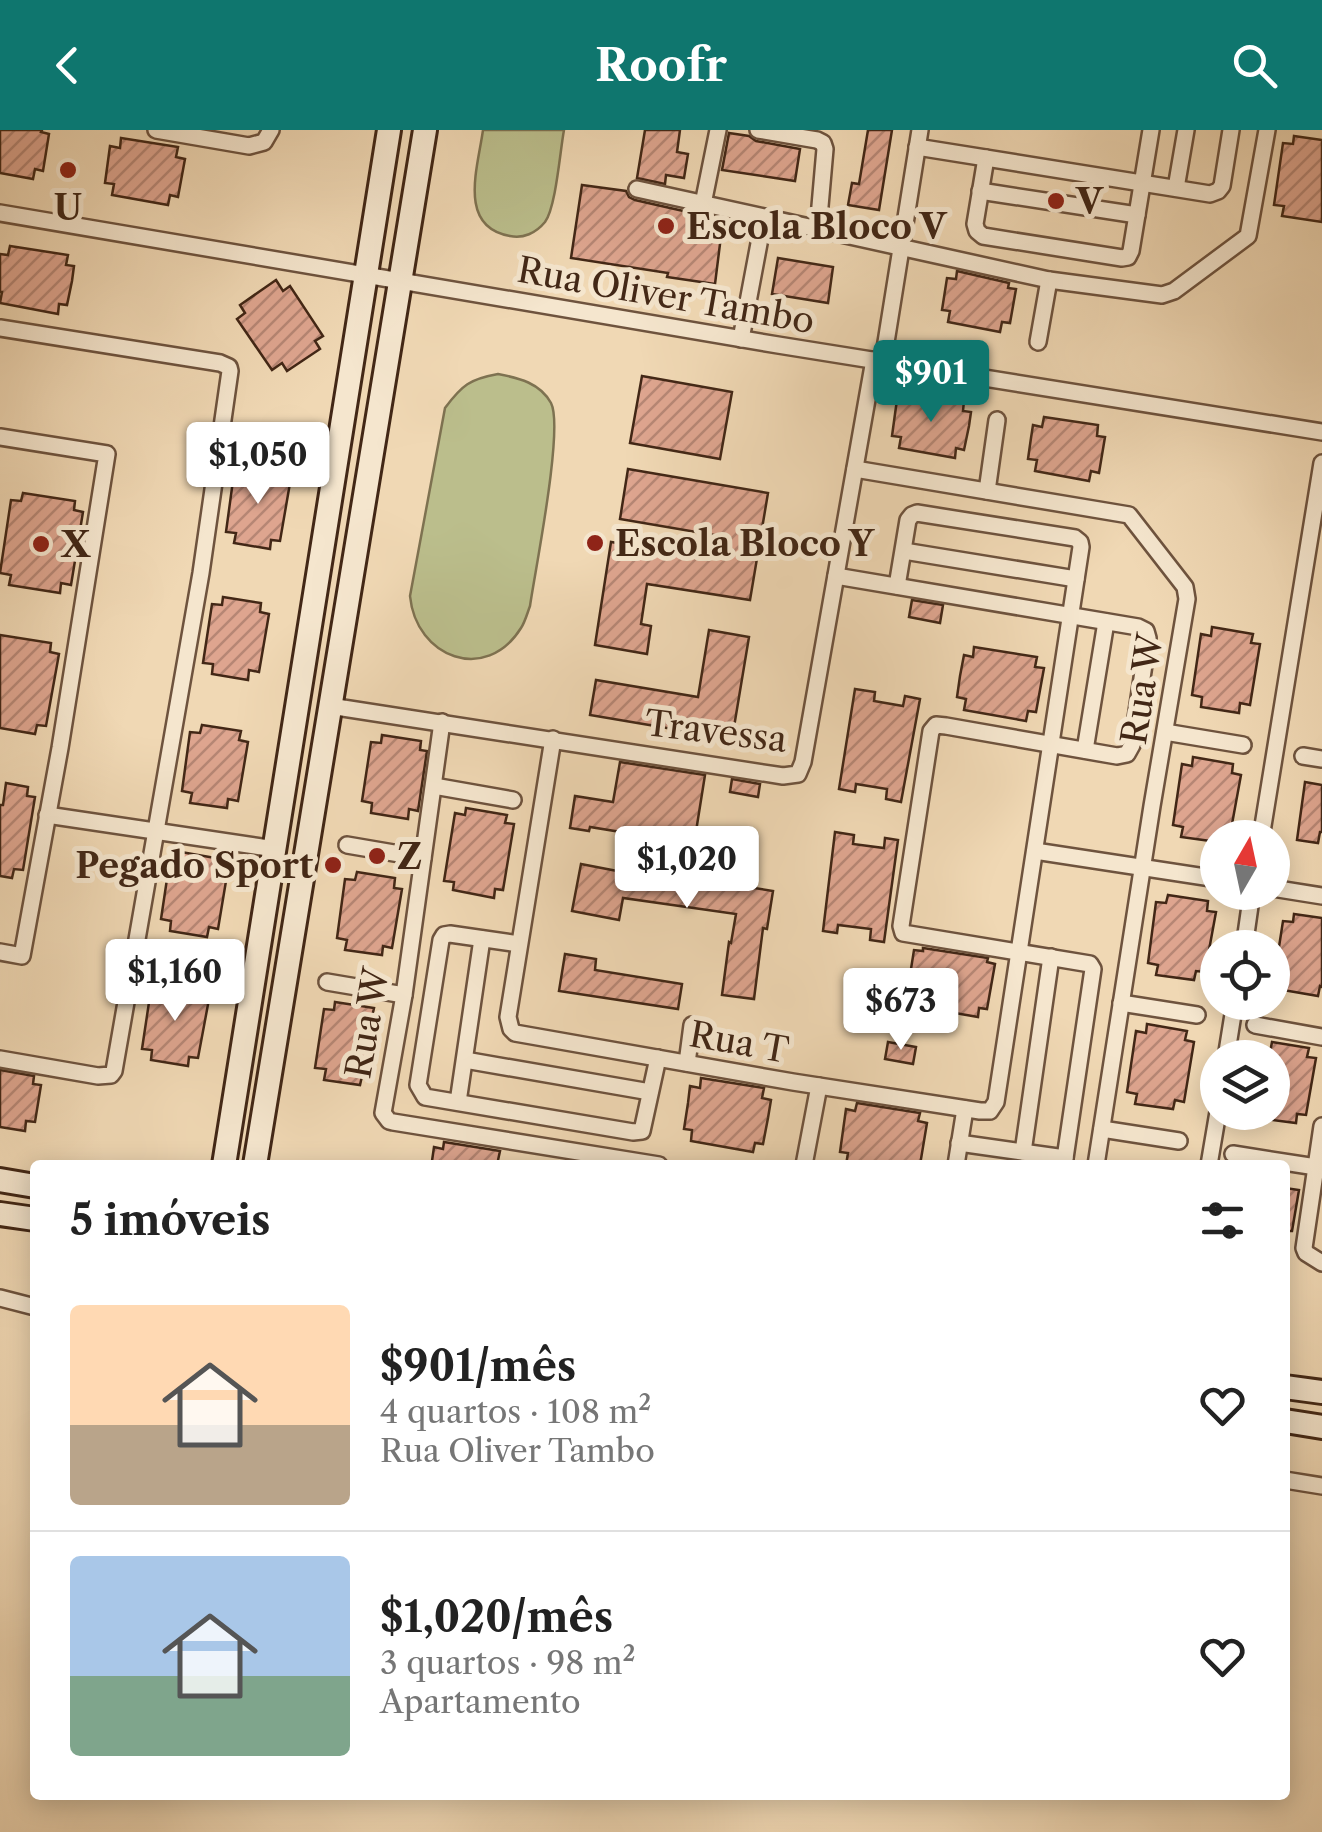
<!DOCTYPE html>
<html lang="pt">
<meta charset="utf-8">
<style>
body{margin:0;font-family:"Libre Caslon Text",serif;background:#f6f6f6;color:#222;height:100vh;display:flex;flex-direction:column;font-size:38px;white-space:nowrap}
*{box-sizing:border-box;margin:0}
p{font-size:32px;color:#767676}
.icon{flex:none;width:55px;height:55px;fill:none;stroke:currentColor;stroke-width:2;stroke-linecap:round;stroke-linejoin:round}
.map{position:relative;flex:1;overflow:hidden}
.panel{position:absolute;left:30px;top:1030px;width:1260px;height:640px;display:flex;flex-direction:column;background:#fff;border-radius:10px;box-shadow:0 5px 25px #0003}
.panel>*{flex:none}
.needle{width:65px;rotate:9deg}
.buttons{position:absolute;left:1200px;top:690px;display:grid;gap:20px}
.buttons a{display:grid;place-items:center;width:90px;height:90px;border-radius:50%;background:#fff;box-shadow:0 5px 25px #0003;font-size:50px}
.price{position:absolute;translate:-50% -85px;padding:0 22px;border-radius:10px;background:#fff;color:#222;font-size:32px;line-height:65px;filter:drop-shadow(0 2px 5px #0008)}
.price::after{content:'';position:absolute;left:50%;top:60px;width:30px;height:22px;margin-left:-15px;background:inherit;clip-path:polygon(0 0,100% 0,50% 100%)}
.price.active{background:#0f766e;color:#fff}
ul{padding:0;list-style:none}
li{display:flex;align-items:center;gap:30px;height:250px;padding:0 40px}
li+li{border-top:2px solid #e0e0e0}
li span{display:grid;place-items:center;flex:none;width:280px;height:200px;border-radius:10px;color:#555}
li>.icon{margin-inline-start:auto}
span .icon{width:120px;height:120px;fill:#fffc;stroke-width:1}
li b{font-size:42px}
h2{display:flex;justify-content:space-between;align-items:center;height:120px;padding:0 40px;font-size:42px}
header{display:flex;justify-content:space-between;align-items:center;height:130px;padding:0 40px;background:#0f766e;color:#fff;font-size:45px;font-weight:700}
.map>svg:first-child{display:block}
.green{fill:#bbbe8c;stroke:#7e7251;stroke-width:2.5}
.building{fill:url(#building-hatch);stroke:#422716;stroke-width:2.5}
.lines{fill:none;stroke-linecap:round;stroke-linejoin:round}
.street-casing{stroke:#6e533e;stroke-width:20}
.secondary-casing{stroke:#422716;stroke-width:28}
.street{stroke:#f5e6ce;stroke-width:15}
.secondary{stroke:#f5e6ce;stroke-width:22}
.poi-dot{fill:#8f2418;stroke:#f5e6ce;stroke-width:4}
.labels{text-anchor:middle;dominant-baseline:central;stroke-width:10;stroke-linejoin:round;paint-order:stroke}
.poi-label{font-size:35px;font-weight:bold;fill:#422716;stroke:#f5e6ce;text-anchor:start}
.street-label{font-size:35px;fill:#422716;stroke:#f5e6ce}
</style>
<header><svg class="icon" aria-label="back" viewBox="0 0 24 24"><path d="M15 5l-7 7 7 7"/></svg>Roofr<svg class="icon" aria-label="search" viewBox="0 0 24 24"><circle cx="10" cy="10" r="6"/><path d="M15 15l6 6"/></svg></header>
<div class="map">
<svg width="1322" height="1702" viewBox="0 0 1322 1702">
<defs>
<pattern id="building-hatch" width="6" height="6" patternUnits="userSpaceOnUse" patternTransform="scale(2.5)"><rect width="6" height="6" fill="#dea58f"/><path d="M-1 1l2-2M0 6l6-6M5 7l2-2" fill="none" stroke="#b68674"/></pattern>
</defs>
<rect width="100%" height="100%" fill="#f0d8b4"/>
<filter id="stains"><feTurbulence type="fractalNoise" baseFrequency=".002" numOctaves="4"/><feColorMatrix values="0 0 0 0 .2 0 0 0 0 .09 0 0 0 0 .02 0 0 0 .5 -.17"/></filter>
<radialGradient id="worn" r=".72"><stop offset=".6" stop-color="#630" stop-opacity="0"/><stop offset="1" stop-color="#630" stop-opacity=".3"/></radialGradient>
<g class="green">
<path d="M483 0H564C560 21 556 77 545 92 536 103 523 109 510 106 457 97 478 37 483 0Z"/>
<path d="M498 244C519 248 540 253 551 273 564 298 535 441 530 476 527 484 525 492 521 498 486 554 416 528 410 466L445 278C462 255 470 249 498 244Z"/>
</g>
<g class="building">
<polygon points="0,0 42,0 41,2 49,4 43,41 35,39 33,49 0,43"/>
<polygon points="645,0 680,0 677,22 688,24 684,48 666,45 665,54 637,48"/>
<polygon points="868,0 892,0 879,80 848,75 852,53 859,54"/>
<polygon points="729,3 749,6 756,11 800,19 795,51 722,40"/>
<polygon points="1294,6 1322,10 1322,92 1282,86 1284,76 1274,75 1283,13 1293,14"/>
<polygon points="121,8 178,17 176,27 185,29 178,67 170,65 168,75 112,65 114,54 105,53 110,16 120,18"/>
<polygon points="582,55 626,61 629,67 635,70 723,90 715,154 667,147 668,143 571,128"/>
<polygon points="10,116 68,125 66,135 74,136 72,151 67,175 59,174 58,184 0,173 2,162 0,162 0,124 8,125"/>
<polygon points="778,128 833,137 828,173 772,164"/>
<polygon points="957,141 1009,153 1008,158 1016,159 1010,193 1002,192 1000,202 948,192 950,181 942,180 947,148 956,149"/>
<polygon points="276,150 283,161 290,156 323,206 315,211 320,219 287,241 282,233 272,240 237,189 245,183 240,175"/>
<polygon points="642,246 732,262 720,329 630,313"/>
<polygon points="908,262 964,271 963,281 971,282 969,296 964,320 956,318 955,328 899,318 901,307 892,306 895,284 897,270 906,271"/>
<polygon points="1044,287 1098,295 1097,306 1105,307 1099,343 1091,341 1089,351 1035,341 1037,330 1028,329 1031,308 1033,295 1042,297"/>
<polygon points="245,337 283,343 282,352 290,353 280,411 271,410 270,419 234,413 236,403 226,402 234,343 244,345"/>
<polygon points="628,339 768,363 750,470 647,454 641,494 651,496 647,524 595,515 611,412 710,428 714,405 620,389"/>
<polygon points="23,363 75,371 74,380 83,382 71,455 61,453 60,463 9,455 11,445 0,443 11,370 21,371"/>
<polygon points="223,467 261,473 260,482 269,484 259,542 249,540 248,550 212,544 213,534 203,533 212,474 222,475"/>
<polygon points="912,470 943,475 940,493 909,487"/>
<polygon points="1212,497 1253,504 1251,513 1260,514 1250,575 1240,573 1239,583 1201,577 1202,567 1192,565 1201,504 1211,506"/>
<polygon points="709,500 749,507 732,609 590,585 596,550 698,567"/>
<polygon points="0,505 51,513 50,522 59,524 46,596 37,595 35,604 0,598"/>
<polygon points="974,517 1037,527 1035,537 1044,538 1036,582 1028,581 1026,591 964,580 966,569 957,567 960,546 964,525 973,527"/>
<polygon points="855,559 875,562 874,571 903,576 905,566 920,569 901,672 886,669 887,659 856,654 855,662 839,659"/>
<polygon points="202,595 241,601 239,610 248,612 238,671 228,669 227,678 190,673 192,663 182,661 190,602 200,603"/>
<polygon points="382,605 421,611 420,620 427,621 418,681 409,679 408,689 371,683 372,673 362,671 371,612 381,613"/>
<polygon points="1193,627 1233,634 1232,643 1241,645 1230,705 1221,703 1220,708 1218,708 1218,712 1181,707 1183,697 1173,695 1182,634 1192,636"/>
<polygon points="620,632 705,645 694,714 590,697 589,701 570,698 575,666 613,672"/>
<polygon points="732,649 760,654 758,667 730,662"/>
<polygon points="1305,652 1322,655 1322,702 1320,702 1318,713 1297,710"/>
<polygon points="6,653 28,657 27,666 35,667 23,740 14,739 12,748 0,746 0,675 3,675"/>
<polygon points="466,678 507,685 505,693 514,694 503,760 495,759 494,768 453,760 454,752 444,751 455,683 465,685"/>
<polygon points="835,702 854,705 853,714 884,718 885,708 898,710 884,812 870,810 871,799 838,795 837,803 823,801"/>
<polygon points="181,722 221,729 219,738 228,739 218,799 209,797 207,807 170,801 171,791 161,789 170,729 180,731"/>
<polygon points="581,734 638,745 639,740 773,761 767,799 763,798 754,869 722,865 729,812 731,813 736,784 623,768 619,790 572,781"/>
<polygon points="357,742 395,748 394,758 402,759 392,818 383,816 382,825 345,820 347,810 337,808 345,749 355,750"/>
<polygon points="1168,765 1208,771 1207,781 1216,782 1205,842 1196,841 1194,850 1156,845 1158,835 1148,833 1156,772 1166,773"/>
<polygon points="1294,784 1322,788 1322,857 1320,856 1318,866 1283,860 1285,851 1274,849 1283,791 1293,792"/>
<polygon points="923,818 988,828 987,832 995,834 987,879 979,878 978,887 914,876 916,865 907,864 914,820 923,821"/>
<polygon points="565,824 596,829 595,840 682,854 678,879 559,861"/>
<polygon points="162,852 201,858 200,868 209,869 198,928 189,927 188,936 151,930 152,920 142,919 151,859 161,861"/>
<polygon points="335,872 374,878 372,887 381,888 371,947 362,946 360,955 324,950 326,939 315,938 324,879 334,880"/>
<polygon points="1147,894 1187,901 1185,910 1194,912 1184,972 1175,970 1173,979 1135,974 1137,964 1127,962 1136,901 1146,903"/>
<polygon points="888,912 916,917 913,934 885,929"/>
<polygon points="1272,912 1309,918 1307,927 1316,928 1306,985 1297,984 1296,993 1272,990 1272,928 1269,928"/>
<polygon points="0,940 34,946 33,954 41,955 35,992 26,991 25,1001 0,997"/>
<polygon points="701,948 764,958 762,968 771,970 768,988 763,1014 755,1013 753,1022 691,1011 692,1000 684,999 688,973 690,956 700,958"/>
<polygon points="857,973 920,983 918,991 927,993 920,1035 846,1035 848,1023 840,1022 846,979 855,981"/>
<polygon points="444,1012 500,1021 497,1035 457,1035 432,1031 434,1017 443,1019"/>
<polygon points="1285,1058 1299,1060 1292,1101 1285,1101"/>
</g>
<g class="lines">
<defs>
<g id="street">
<polyline points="156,0 249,16 264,12 271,0"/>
<polyline points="758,0 817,10 823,13 825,19 818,99"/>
<polyline points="917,17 1210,64 1218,61 1222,56 1231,0"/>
<polyline points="986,28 975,94 977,101 983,106 1122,128 1128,127 1131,121 1151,0"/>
<polyline points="1176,58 1186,0"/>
<polyline points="637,59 1049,150 1162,165 1174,161 1248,106 1267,0"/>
<polyline points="980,61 1137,85"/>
<polyline points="703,74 718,0"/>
<polyline points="0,83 778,215 1322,302"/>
<polyline points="0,198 220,233 229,237 230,241 201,443 114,941 111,945 98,946 0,929"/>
<polyline points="741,209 764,87"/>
<polyline points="1038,212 1049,150"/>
<polyline points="883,231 920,0"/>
<polyline points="0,307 107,324 60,618 22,826 0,822"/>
<polyline points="855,339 1129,385 1185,457 1187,469 1152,676 1096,1035"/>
<polyline points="987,361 997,290"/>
<polyline points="904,421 1076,449"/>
<polyline points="836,446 1138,497 1146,501 1148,508 1132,615 1127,624 1117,626 946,596 936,595 931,601 901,796 903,803 1090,834 1093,839 1064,1035"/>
<polyline points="330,576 783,646 798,644 803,632 874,230"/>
<polyline points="442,592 404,865 383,983 389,991 393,992 659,1035"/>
<polyline points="1165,602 1243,615"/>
<polyline points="553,609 508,887 511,899 515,903 793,952 980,981 990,981 996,972 1081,417 1080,412 1075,408 917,383 912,385 908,390 897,456"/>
<polyline points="1085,620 1106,492"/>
<polyline points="1303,626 1322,629"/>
<polyline points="434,656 513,670"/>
<polyline points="47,685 275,719"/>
<polyline points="1261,708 1322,333"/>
<polyline points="347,715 423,728"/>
<polyline points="1035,721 1218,749"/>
<polyline points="1272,758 1322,766"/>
<polyline points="519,814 450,804 444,805 441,810 418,955 425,967 633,1002 642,1001 658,928"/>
<polyline points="1244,818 1252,762"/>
<polyline points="327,852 404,865"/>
<polyline points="1121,873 1197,885"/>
<polyline points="1255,895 1322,907"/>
<polyline points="1226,928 1235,872"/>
<polyline points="465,930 650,962"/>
<polyline points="687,933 692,895"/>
<polyline points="458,972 482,809"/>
<polyline points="1322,996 1304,1118 1306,1123 1322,1133"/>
<polyline points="1102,999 1179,1011"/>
<polyline points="959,1013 1065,1028"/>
<polyline points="1023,1022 1051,827"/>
<polyline points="1233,1024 1316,1037"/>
<polyline points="804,1035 819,956"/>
<polyline points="956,1035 965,979"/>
<polyline points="1209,1035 1218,982"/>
<polyline points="0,1168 35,1177"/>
<polyline points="1285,1350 1322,1356"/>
</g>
<g id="secondary">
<polyline points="224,1035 389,0"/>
<polyline points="255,1035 425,0"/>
<polyline points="0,1050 35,1056"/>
<polyline points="0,1084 35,1089"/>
<polyline points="1285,1257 1322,1262"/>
<polyline points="1285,1291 1322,1297"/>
</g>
</defs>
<use href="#street" class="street-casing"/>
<use href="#secondary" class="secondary-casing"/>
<use href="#street" class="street"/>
<use href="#secondary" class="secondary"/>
</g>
<g class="poi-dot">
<circle cx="68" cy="40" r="10"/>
<circle cx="1056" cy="71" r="10"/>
<circle cx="666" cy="96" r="10"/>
<circle cx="595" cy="413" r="10"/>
<circle cx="41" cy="414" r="10"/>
<circle cx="377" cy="726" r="10"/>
<circle cx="333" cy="735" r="10"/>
</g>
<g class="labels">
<g class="poi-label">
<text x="1076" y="71">V</text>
<text x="68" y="77" text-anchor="middle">U</text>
<text x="686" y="96">Escola Bloco V</text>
<text x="615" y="413">Escola Bloco Y</text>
<text x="61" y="414">X</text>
<text x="397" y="726">Z</text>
<text x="313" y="735" text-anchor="end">Pegado Sport</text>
</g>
<g class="street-label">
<text transform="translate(666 165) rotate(10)">Rua Oliver Tambo</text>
<text transform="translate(1142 559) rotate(-81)">Rua W</text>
<text transform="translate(716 601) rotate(7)">Travessa</text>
<text transform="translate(367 893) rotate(-80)">Rua W</text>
<text transform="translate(739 912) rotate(10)">Rua T</text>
</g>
</g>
<rect width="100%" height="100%" filter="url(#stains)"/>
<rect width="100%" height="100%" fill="url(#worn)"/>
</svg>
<div class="buttons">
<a><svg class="needle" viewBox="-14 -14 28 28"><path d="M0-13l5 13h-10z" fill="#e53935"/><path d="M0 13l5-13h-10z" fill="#767676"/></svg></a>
<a><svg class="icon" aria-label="locate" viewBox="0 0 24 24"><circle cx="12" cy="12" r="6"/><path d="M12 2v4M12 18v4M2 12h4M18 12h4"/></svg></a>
<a><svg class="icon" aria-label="layers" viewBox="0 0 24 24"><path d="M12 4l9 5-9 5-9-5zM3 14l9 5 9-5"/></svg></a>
</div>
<b class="price active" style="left:931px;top:295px">$901</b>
<b class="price" style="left:258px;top:377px">$1,050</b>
<b class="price" style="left:687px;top:781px">$1,020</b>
<b class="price" style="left:175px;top:894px">$1,160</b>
<b class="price" style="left:901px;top:923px">$673</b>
<section class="panel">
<h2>5 imóveis<svg class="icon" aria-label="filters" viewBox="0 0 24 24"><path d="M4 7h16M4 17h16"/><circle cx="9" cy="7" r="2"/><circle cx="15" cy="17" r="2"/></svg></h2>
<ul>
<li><span style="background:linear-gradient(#ffd9b3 60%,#b9a48a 0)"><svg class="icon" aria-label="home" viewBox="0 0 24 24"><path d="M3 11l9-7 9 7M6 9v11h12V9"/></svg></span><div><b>$901/mês</b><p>4 quartos · 108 m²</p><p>Rua Oliver Tambo</p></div><svg class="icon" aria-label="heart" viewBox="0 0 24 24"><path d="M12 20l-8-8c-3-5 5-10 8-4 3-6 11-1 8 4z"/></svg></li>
<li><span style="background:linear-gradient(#a9c7e8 60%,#7fa58c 0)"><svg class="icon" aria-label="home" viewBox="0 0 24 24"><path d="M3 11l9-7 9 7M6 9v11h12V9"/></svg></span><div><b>$1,020/mês</b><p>3 quartos · 98 m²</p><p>Apartamento</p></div><svg class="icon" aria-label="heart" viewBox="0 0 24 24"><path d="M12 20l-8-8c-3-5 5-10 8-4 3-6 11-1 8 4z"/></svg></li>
</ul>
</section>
</div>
